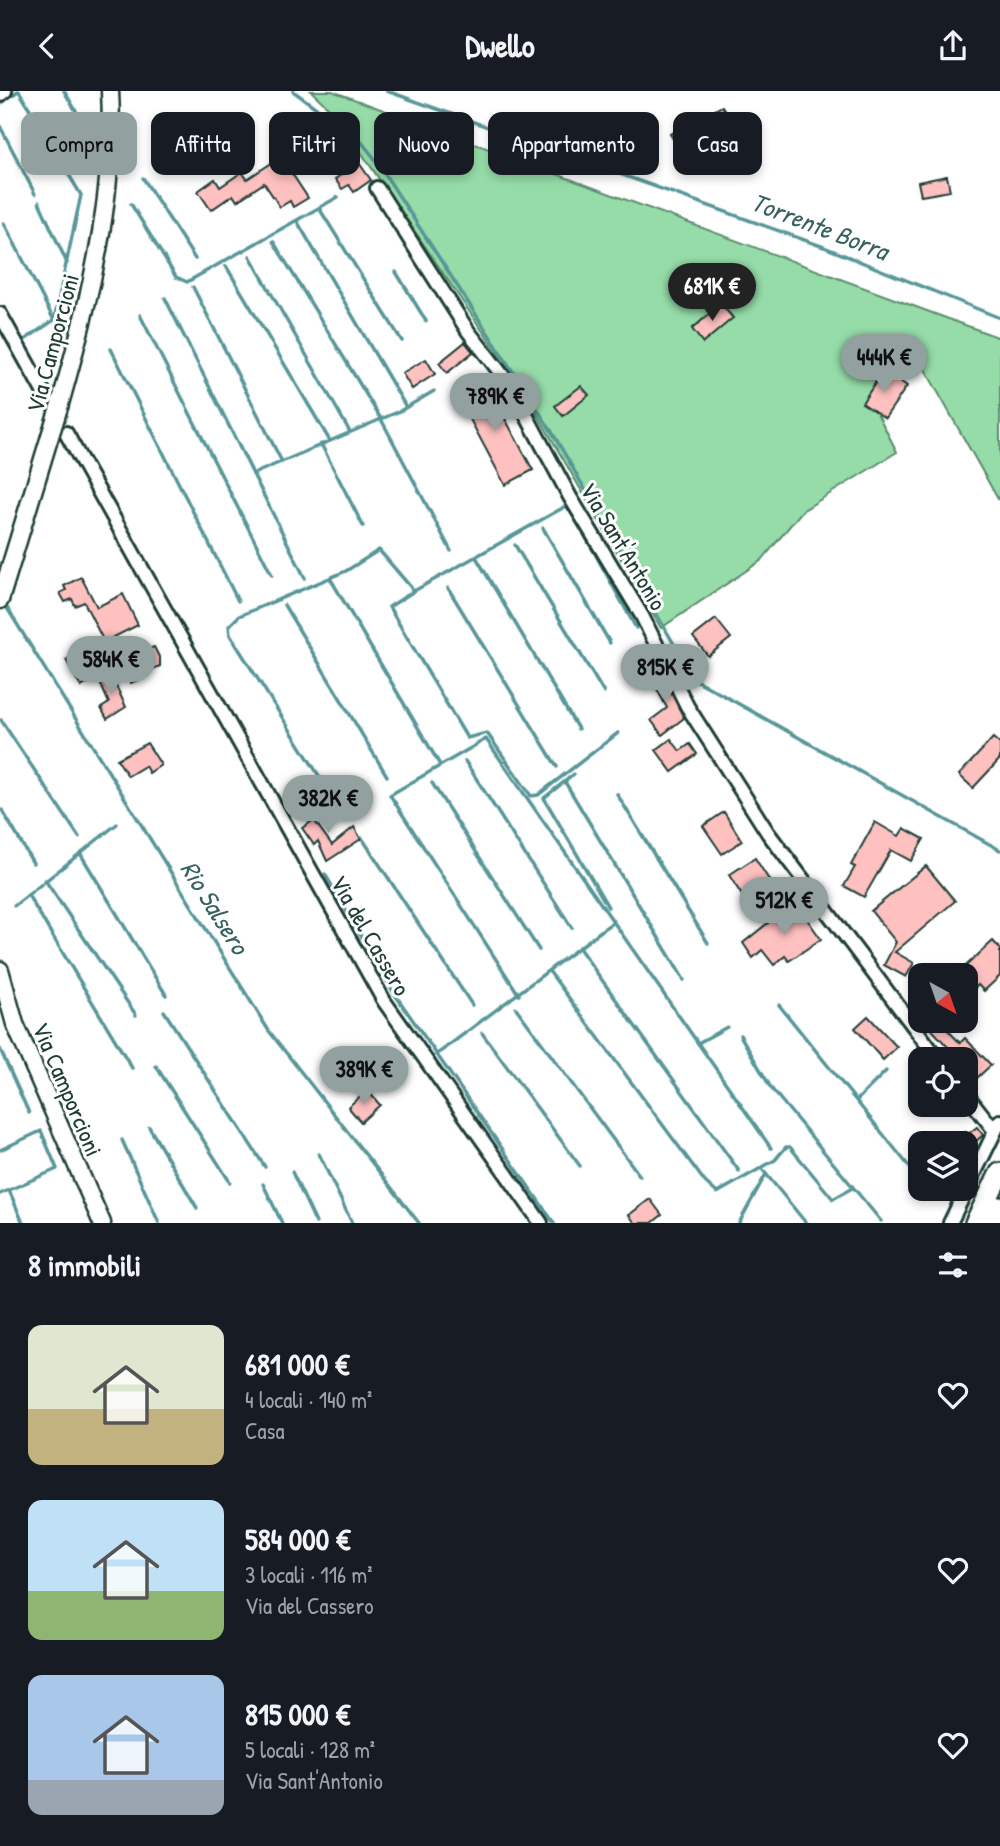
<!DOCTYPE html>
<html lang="it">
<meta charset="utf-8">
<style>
body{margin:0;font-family:"Patrick Hand",sans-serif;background:#20242c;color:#f1f3f6;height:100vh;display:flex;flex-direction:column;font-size:26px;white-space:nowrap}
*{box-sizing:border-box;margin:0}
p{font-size:23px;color:#9ea1a6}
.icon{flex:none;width:38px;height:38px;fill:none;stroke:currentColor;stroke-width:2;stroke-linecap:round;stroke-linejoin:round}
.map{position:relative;height:1132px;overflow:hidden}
.panel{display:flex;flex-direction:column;background:#171b24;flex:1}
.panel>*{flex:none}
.hud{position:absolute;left:21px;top:21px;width:959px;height:63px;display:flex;gap:14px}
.needle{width:46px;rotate:140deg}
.fabs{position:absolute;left:908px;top:872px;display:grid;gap:14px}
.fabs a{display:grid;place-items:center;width:70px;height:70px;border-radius:14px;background:#171b24;box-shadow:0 4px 10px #0003;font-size:35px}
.price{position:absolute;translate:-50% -60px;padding:0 16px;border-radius:24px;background:#92a19f;color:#111;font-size:23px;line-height:46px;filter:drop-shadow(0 2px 4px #0008)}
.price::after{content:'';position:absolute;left:50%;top:42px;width:21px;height:16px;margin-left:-10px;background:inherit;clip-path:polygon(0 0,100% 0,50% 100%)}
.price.selected{background:#222;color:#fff}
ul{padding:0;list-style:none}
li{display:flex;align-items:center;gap:21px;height:175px;padding:0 28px}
li span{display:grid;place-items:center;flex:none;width:196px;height:140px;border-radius:14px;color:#555}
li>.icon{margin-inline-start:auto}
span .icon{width:84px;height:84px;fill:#fffc;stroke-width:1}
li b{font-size:30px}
h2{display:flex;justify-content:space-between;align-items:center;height:84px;padding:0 28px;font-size:30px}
.pill{padding:0 24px;border-radius:14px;background:#171b24;box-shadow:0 4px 10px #0003;font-size:24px;line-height:63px}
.pill.selected{background:#92a19f;color:#111}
header{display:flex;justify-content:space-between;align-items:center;height:91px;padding:0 28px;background:#171b24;font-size:32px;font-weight:800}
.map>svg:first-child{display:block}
.green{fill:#96dca9;stroke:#5a8c6e;stroke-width:2}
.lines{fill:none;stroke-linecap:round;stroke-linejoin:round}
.stream{stroke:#599698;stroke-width:3.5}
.building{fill:#fec1c0;stroke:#1f3d34;stroke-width:2}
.minor-casing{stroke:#1f3d34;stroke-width:18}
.major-casing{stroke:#1f3d34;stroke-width:21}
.highway-casing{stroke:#1f3d34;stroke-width:24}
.minor{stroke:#fff;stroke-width:12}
.major{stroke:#fff;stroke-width:16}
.highway{stroke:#fff;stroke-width:19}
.major-bridge-casing{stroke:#1f3d34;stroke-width:21;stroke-linecap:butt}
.major-bridge{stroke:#fff;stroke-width:16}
.labels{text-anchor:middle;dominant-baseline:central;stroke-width:6;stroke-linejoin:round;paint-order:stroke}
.street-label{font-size:24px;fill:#1f3d34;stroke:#fff}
.water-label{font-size:26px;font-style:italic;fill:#37625e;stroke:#fff}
</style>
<header><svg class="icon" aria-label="back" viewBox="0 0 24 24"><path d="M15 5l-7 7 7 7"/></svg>Dwello<svg class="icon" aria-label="share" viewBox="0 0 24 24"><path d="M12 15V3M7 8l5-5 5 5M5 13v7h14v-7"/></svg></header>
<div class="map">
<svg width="1000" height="1132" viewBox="0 0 1000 1132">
<rect width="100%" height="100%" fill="#fff"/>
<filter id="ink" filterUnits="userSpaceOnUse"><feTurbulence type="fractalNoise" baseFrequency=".0143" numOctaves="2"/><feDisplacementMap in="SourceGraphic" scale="14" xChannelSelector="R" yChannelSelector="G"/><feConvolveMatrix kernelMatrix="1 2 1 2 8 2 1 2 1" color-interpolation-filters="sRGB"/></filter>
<g filter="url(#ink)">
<polygon class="green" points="311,0 332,0 1000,247 1000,406 998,408 912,255 871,310 897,361 802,420 762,469 661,537 526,304 335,23"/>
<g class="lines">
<g class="stream">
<polyline points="19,0 81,104 54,229 23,250"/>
<polyline points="64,0 79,25"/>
<polyline points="293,0 360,49 375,68 552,341 694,588 1000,759"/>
<polyline points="387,0 824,156 1000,227"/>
<polyline points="0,13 18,0"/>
<polyline points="0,35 35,103"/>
<polyline points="143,87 195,168"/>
<polyline points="39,111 67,172"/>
<polyline points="131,113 176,186 187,191 338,106"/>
<polyline points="319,117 402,250"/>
<polyline points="297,130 406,316"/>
<polyline points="4,132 54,229"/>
<polyline points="273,150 381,328 451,460"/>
<polyline points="250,165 350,341"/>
<polyline points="226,175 330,350"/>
<polyline points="396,181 426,230"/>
<polyline points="193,196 282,371"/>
<polyline points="165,207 305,487"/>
<polyline points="140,224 272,484"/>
<polyline points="111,258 238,510"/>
<polyline points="321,353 363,435"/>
<polyline points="253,383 400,320 434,300"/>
<polyline points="543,437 610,552"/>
<polyline points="515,454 604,602"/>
<polyline points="476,466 578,638"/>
<polyline points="330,487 440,674"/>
<polyline points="448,497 557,676"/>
<polyline points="414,500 389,516 467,647 487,642 531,705 538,704 618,642"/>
<polyline points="4,512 269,940 419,1132"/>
<polyline points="284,514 387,685"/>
<polyline points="1,629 79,746"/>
<polyline points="465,670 572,837"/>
<polyline points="574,683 544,707 608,816"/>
<polyline points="565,691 684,889"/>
<polyline points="432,692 539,859"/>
<polyline points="617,703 708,852"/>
<polyline points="2,719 33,772"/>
<polyline points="342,721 230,544 229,535 239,525 346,480 379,459 414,500 568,414 636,537"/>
<polyline points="362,747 472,914"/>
<polyline points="80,762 166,904"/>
<polyline points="325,783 394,902 554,1132"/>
<polyline points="45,789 136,924"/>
<polyline points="28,804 132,977"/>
<polyline points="14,815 117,733"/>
<polyline points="579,857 739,1080"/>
<polyline points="549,880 705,1091 717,1102 775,1069 786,1056 790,1056 833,1108 852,1097"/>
<polyline points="519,904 390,704 486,648 771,1057"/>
<polyline points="779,914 920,1089"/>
<polyline points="516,917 640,1085"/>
<polyline points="164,920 265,1076"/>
<polyline points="482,942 580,1075"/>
<polyline points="740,944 771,997 881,1130"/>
<polyline points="698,952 727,936"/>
<polyline points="0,958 29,1022"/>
<polyline points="436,964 613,831"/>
<polyline points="156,975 230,1091"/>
<polyline points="858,1008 886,980"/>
<polyline points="149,1036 197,1117"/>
<polyline points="122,1049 159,1132"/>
<polyline points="0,1059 41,1040 57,1078 0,1103"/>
<polyline points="319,1063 352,1132"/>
<polyline points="762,1078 806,1132"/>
<polyline points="292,1081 316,1132"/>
<polyline points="263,1093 282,1132"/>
<polyline points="9,1099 23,1132"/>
<polyline points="739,1132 766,1083"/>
</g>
</g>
<g class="building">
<polygon points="722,15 728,25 676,53 670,43"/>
<polygon points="281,66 308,107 293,116 290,110 280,116 264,92 237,110 233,104 211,119 198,100 215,88 220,96 242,81 247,88"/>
<polygon points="359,72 371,89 354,101 349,94 342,98 335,88"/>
<polygon points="947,85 950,100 921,105 918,91"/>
<polygon points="721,213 733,227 703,252 692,238"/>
<polygon points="465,251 473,261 447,282 439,272"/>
<polygon points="426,268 435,283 412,298 402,282"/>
<polygon points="884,279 907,295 885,327 862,312"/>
<polygon points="484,289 533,379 505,394 457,304"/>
<polygon points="581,295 589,304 563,325 555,315"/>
<polygon points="81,486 97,516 123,503 138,534 104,551 84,511 75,515 72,508 65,511 60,502 66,499 64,495"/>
<polygon points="716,528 731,547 708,565 693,546"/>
<polygon points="99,551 104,560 83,572 93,589 81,596 66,569"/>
<polygon points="154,556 160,568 160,575 143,582 145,586 131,592 123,567"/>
<polygon points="657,574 684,627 662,644 651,629 667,617 647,579"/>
<polygon points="109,580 126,616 107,628 101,617 109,612 97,585"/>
<polygon points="993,647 1000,653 1000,668 973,697 959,684"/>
<polygon points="671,648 680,660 690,653 697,663 672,681 656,659"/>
<polygon points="147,652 161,674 149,682 145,675 128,685 117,668"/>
<polygon points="322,711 328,719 314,729 332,754 354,736 361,748 327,770 318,750 314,754 302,737 311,731 306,723"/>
<polygon points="724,721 742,750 722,763 703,735"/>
<polygon points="875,731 899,745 904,737 924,748 911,770 891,759 864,806 844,795 855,776 851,774"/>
<polygon points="755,767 776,800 750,817 729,784"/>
<polygon points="926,775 955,810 895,861 914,872 906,886 884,874 896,851 871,820"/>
<polygon points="797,814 821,848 789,870 785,865 774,874 762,859 753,867 743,852 774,827 778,831"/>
<polygon points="993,850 1000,858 1000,885 984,900 978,894 966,905 966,884 956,884"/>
<polygon points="868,925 897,956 883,969 855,937"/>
<polygon points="923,929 948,929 943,934 960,952 965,947 991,974 977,987 966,975 966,968 959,968"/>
<polygon points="367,999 380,1014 361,1031 348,1016"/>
<polygon points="977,1036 983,1044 974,1052 977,1057 966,1065 966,1052 956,1052 966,1044 966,1041 968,1043"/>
<polygon points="650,1108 662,1124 652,1132 635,1132 629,1124"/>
</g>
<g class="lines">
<defs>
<g id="minor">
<polyline points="0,4 5,0"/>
<polyline points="377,97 468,240 510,294 570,406 642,525 687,615 768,742 938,968"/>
<polyline points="0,223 49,311"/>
<polyline points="66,342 384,910 541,1132"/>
<polyline points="966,1003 995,1040"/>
<polyline points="950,1132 1000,1030"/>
</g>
<g id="major">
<path d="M60 313C89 211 116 107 110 0"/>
<polyline points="0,509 50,345"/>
<polyline points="0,879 15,933 102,1132"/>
</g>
<g id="highway">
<polyline points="975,1132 1000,1082"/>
<polyline points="992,1132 1000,1116"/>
</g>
</defs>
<use href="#minor" class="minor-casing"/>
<use href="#major" class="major-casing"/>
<use href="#highway" class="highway-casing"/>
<use href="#minor" class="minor"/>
<use href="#major" class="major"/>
<use href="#highway" class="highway"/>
<defs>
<polyline id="major-bridge" points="50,345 60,313"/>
</defs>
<use href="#major-bridge" class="major-bridge-casing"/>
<use href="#major-bridge" class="major-bridge"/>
</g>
</g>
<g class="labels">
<g class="street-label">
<text transform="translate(52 252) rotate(-75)">Via Camporcioni</text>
<text transform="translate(624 455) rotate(59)">Via Sant'Antonio</text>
<text transform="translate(371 844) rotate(60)">Via del Cassero</text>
<text transform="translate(68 998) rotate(67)">Via Camporcioni</text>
</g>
<g class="water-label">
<text transform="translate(820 135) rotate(21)">Torrente Borra</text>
<text transform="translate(215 816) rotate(58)">Rio Salsero</text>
</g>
</g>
</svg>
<div class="fabs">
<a><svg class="needle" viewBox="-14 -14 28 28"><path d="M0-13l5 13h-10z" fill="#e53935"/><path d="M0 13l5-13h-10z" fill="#9ea1a6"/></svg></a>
<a><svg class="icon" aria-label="locate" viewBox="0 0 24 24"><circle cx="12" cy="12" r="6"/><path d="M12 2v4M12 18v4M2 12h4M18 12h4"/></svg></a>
<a><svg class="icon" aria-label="layers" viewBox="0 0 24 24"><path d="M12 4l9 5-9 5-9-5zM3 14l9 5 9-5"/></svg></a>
</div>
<b class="price selected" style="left:712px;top:232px">681K €</b>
<b class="price" style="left:884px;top:303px">444K €</b>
<b class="price" style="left:495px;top:342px">789K €</b>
<b class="price" style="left:111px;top:605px">584K €</b>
<b class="price" style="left:665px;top:613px">815K €</b>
<b class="price" style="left:328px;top:744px">382K €</b>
<b class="price" style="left:784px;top:846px">512K €</b>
<b class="price" style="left:364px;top:1015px">389K €</b>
<div class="hud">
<a class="pill selected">Compra</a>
<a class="pill">Affitta</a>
<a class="pill">Filtri</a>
<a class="pill">Nuovo</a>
<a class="pill">Appartamento</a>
<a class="pill">Casa</a>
</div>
</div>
<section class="panel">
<h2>8 immobili<svg class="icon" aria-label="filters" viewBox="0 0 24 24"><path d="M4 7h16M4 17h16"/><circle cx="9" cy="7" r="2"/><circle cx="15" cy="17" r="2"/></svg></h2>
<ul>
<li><span style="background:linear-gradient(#dfe7d0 60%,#c2b280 0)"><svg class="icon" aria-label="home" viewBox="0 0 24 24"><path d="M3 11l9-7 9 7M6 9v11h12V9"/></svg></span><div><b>681 000 €</b><p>4 locali · 140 m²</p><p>Casa</p></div><svg class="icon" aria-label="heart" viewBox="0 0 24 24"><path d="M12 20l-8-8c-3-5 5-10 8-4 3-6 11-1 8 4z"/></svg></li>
<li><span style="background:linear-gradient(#bfe0f5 65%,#8fb573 0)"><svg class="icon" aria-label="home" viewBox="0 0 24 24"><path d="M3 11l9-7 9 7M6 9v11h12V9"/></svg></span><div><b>584 000 €</b><p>3 locali · 116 m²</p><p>Via del Cassero</p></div><svg class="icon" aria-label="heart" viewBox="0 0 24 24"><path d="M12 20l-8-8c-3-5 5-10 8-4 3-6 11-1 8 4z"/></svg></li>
<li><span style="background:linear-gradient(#a9c7e8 75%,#9aa5b1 0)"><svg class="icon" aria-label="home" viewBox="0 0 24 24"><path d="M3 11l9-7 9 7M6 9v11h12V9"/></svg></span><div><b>815 000 €</b><p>5 locali · 128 m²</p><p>Via Sant'Antonio</p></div><svg class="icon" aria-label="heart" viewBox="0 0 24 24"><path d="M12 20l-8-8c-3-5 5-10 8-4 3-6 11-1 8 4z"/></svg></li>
</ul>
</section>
